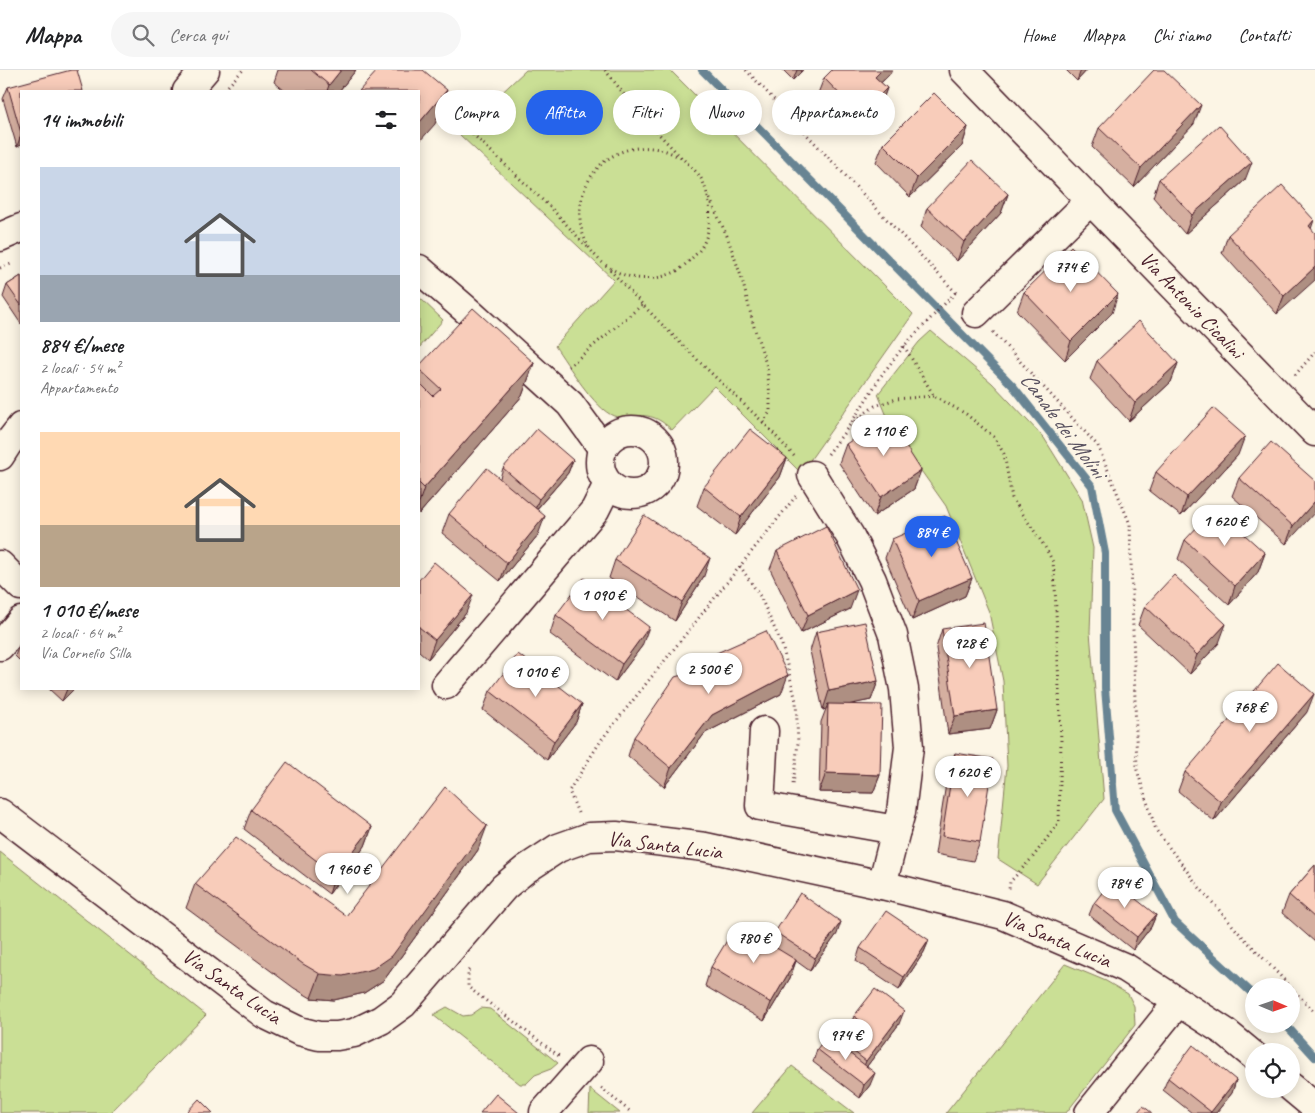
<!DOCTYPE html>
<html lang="it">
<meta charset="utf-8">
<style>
body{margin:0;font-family:Caveat,sans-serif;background:#f6f6f6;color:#202124;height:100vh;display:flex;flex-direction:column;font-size:19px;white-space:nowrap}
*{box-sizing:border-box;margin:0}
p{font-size:16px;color:#757577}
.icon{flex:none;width:28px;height:28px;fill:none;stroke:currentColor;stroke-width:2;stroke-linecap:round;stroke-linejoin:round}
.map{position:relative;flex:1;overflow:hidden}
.details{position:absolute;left:20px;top:20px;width:400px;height:600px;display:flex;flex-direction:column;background:#fff;border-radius:0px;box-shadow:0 2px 12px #0003}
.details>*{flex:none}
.hud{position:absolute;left:435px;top:20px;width:475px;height:45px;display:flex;gap:10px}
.needle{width:32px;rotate:92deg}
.controls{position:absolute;left:1245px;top:908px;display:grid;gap:10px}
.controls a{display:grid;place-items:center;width:55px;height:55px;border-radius:50%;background:#fff;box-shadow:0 2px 12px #0003;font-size:25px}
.price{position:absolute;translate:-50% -42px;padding:0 11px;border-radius:18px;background:#fff;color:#222;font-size:16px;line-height:32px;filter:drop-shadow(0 1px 2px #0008)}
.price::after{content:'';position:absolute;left:50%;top:30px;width:15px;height:11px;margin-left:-8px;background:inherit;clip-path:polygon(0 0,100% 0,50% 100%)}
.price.active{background:#2563eb;color:#fff}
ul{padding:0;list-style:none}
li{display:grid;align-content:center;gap:10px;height:265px;padding:0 20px}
li span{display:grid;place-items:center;height:155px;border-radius:0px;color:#555}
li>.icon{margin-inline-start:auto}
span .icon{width:90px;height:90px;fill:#fffc;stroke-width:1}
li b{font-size:21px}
h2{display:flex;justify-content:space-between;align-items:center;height:60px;padding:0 20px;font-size:21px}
.tag{padding:0 18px;border-radius:22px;background:#fff;box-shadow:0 2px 12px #0003;font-size:18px;line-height:45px}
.tag.active{background:#2563eb;color:#fff}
header{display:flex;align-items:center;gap:30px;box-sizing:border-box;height:70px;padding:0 25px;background:#fff;border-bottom:1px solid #e0e0e0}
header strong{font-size:24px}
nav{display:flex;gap:28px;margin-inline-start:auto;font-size:18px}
.search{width:350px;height:45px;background:#f6f6f6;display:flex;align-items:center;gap:12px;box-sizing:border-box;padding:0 18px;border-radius:28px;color:#757577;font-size:19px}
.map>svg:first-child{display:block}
.green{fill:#cadf95;stroke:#8a7f60}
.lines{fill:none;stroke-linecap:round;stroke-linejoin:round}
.stream{stroke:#678493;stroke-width:8}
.minor-casing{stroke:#4a1f2b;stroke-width:31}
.path{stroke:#4a1f2b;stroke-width:3;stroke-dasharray:1 4;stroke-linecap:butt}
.minor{stroke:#fcf5e5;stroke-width:28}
.wall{fill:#d5afa0;stroke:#4a1f2b}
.shaded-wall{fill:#ae8f82;stroke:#4a1f2b}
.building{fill:#f8ccba;stroke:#4a1f2b}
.labels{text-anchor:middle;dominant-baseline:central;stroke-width:4.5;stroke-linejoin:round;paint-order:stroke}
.street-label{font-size:21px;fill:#4a1f2b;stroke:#fcf5e5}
.water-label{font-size:22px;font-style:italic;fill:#58515f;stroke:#fcf5e5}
</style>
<header>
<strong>Mappa</strong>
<div class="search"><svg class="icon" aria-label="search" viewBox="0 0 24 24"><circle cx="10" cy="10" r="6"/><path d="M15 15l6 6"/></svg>Cerca qui</div>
<nav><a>Home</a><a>Mappa</a><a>Chi siamo</a><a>Contatti</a></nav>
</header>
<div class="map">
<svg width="1315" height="1043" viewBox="0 0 1315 1043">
<rect width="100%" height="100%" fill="#fcf5e5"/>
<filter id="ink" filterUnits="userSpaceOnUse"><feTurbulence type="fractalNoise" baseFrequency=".02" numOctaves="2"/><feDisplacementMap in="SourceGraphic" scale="10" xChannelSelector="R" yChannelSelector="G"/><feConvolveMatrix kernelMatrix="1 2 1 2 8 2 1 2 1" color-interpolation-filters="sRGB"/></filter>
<g filter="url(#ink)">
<g class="green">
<path d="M526 0H670L913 244 801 403 714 316 672 360C658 347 649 344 630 346 625 347 620 348 614 346 595 340 567 293 555 276L614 210 460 65 462 60Z"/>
<polygon points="419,227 443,250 419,278"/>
<polygon points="931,261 992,313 1044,368 1082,429 1093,478 1090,562 1104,729 1037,814 998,789 1007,696 1003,611 989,542 946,436 893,361 878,324 919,272"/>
<polygon points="0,782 206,945 110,1043 0,1043"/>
<polygon points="1065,894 1106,911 1128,924 1134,936 1135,955 1066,1043 946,1043"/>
<polygon points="447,937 463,946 471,945 481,938 490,939 558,993 551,999 535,1005 526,1014 520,1014 433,945"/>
<polygon points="792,996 854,1043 752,1043"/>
<polygon points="590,1019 620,1043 589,1043"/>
</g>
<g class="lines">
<g class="stream">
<polyline points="702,0 1013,316 1092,416 1105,483 1105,618 1115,740 1175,852 1254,925"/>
<polyline points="1285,954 1315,987"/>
</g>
<defs>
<g id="minor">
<polyline points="964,0 1315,362"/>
<polyline points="187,21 205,0"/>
<polyline points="0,167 21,158"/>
<polyline points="419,199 471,244 570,334 603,379"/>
<polyline points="976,243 1091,130"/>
<circle cx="632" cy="392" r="32"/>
<polyline points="0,386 7,375 21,357"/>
<polyline points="812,405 850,466 872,510 893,565 904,619 909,677 901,742 896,760"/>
<polyline points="0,495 21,516"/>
<polyline points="0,576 21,551"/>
<polyline points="446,615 595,440 608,414"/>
<polyline points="764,661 760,736 896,760 882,815"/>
<polyline points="0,743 264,944 299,961 319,966 337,966 354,963 381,950 403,934 504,817 526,799 558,778 589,767 616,766 705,777 882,815 1003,845 1126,898 1225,962 1254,986"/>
<polyline points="1291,1017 1315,1037"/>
<polyline points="545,1043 544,1042 589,991"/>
<polyline points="1089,1043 1178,932"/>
</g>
</defs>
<use href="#minor" class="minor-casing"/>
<g class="path">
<path d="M605 0C619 17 631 35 646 50 658 63 670 76 683 89 688 94 694 99 699 105 713 126 715 168 694 186 689 191 683 197 677 201 660 210 639 211 622 204 547 174 580 64 659 79 667 80 676 86 683 89"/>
<polyline points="746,0 958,225"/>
<polyline points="228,16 243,0"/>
<polyline points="440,33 553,140 589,179"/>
<polyline points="0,198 14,193"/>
<path d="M610 200C659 253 710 303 763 352L770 342V326L767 297 754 257 742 209 727 166 708 125"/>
<polyline points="993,262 1098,376 1130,454 1137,700 1156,760 1199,817 1240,864 1290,916"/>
<polyline points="904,276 934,326 966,344 994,367 1004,384 1012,428 1045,477 1053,492 1055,515 1061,671 1059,752 1033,787 1010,812 1009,819"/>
<polyline points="568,297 642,235"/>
<polyline points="1295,305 1315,282"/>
<polyline points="854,351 875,336 896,329 934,326"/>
<polyline points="763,352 795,387"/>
<polyline points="828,384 852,352 881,306 904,276 956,222"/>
<polyline points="740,496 760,526 782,575 796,631 798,673 793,715"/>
<polyline points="578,743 569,721 602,669 796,426"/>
<polyline points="469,900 468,901 468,917 559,986"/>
<polyline points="1291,918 1315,942"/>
<polyline points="601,1018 632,1043"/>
</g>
<use href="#minor" class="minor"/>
</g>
<g class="wall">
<polygon points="278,0 356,0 339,21 285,21 274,12"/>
<polygon points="783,0 803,0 793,10"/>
<polygon points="1066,0 1087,0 1077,11"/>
<polygon points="890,4 881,13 887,18 880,37 853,63 817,26 824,8"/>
<polygon points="8,17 21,21 21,75 17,77 3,29"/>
<polygon points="1194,54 1134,117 1092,77 1099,58"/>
<polygon points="968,57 962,76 910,127 876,92 883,74"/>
<polygon points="1159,109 1245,110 1185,164 1153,127"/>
<polygon points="1008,124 1001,143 957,191 921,157 927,138"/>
<polygon points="1311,158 1277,244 1222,183 1228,165"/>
<polygon points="21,206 21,254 3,227 7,215"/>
<polygon points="1024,222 1112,243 1065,290 1017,241"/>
<polygon points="1097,291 1178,293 1171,312 1129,351 1090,309"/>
<polygon points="534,293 522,326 419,444 419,296"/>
<polygon points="846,374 921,400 914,419 874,446 839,393"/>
<polygon points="1238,385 1181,446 1149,421 1156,402"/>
<polygon points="787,388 780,407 735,465 697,436 704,417"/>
<polygon points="573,390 568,403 537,439 538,465 500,511 442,463 449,444 500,408 503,398"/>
<polygon points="1239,408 1315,411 1286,474 1232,426"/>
<polygon points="892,469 972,508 965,526 912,550 885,488"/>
<polygon points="1185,470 1265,483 1258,502 1229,535 1178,489"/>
<polygon points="777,481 850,539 801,563 770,499"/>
<polygon points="615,490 704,506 675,551 609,508"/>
<polygon points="419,510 466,543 428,589 419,581"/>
<polygon points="1145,536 1219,573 1190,604 1138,555"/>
<polygon points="556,545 642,576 615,612 550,564"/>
<polygon points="942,559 997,640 990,659 948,664 936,578"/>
<polygon points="816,562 878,611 871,630 850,634 880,705 873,723 819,722 821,652 826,639 823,640 810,581"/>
<polygon points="21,570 21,592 15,586"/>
<polygon points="692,594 781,624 705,663 664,717 628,686 634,667 688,604"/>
<polygon points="49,619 74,619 62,631"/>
<polygon points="490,621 582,634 576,652 547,690 483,640"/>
<polygon points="1307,642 1214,751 1178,721 1185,702"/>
<polygon points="955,683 980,772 973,791 935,784 948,701"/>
<polygon points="251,740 372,757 365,776 329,824 244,759"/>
<polygon points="478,780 384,910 364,923 334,930 311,928 294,918 186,838 195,814 346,846"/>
<polygon points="1315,795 1315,872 1282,843 1289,825"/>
<polygon points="1094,833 1156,845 1151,857 1133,880 1089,845"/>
<polygon points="775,862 837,864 810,901 796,891 790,908 764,951 705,916 711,897 770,874"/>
<polygon points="929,870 924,882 899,920 856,891 860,878"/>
<polygon points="854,946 899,954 867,996 870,1015 860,1028 813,992 817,979 848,982 849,978 858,966 849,959"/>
<polygon points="1168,1008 1236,1010 1232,1023 1216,1043 1192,1043 1163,1020"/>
</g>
<g class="shaded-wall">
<polygon points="341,0 356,0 339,21 327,21 329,15"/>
<polygon points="797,0 803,0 793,10"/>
<polygon points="882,0 892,0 890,4 868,25 875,7"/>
<polygon points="1081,0 1087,0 1077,11"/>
<polygon points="887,18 880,37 853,63 860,45"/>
<polygon points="447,20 435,54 419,72 419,53"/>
<polygon points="1201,35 1194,54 1134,117 1141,98"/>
<polygon points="968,57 962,76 910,127 917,108"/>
<polygon points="21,64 21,75 17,77"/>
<polygon points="1252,92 1245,110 1185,164 1192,145"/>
<polygon points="1008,124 1001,143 957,191 964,172"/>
<polygon points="1314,150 1308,168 1309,156"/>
<polygon points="1315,197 1315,210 1277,244 1284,226"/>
<polygon points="1118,224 1112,243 1065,290 1071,271"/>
<polygon points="534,293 522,326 419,444 419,433 424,418"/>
<polygon points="1178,293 1171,312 1129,351 1135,333"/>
<polygon points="1245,366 1238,385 1181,446 1187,427"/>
<polygon points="787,388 780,407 735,465 741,447"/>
<polygon points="573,390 568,403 534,442 539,429"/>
<polygon points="921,400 914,419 874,446 881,427"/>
<polygon points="1315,431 1315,442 1286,474 1293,456"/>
<polygon points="545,446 538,465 500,511 507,493"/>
<polygon points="1265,483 1258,502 1229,535 1235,516"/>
<polygon points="710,488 704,506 675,551 682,532"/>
<polygon points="972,508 965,526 912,550 919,531"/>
<polygon points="857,520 850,539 801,563 808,545"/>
<polygon points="473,525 466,543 428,589 435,570"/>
<polygon points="1226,554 1219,573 1190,604 1197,585"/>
<polygon points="649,557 642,576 615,612 622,594"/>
<polygon points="788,605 781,624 705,663 664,717 671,698 712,645"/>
<polygon points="878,611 871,630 828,639 828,634 826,639 823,640 829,621"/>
<polygon points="67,619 74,619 62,631"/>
<polygon points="1314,624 1307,642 1214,751 1221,732"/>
<polygon points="582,634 576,652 547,690 554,671"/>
<polygon points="997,640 990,659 948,664 955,646"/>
<polygon points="826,703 880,705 873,723 819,722"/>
<polygon points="487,756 478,780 384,910 364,923 334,930 311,928 320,904"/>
<polygon points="372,757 365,776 329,824 335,805"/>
<polygon points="1156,845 1151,857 1133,880 1137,867"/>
<polygon points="841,852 837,864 810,901 815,888"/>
<polygon points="929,870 924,882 899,920 904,907"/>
<polygon points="796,890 790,908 764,951 771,933"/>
<polygon points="904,941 899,954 861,1004 866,991"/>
<polygon points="875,1003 870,1015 860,1028 864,1015"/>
<polygon points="1236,1010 1232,1023 1216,1043 1210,1043"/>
</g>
<g class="building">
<polygon points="71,0 77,0 83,21 21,21 21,63 8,17"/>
<polygon points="311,0 341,0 329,15"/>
<polygon points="378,0 423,0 447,20 419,53 419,21 359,21"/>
<polygon points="832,0 882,0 875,7 887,18 860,45 824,8"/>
<polygon points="1154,0 1164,0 1201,35 1141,98 1099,58"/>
<polygon points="934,23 968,57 917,108 883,74"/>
<polygon points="1219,55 1252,92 1192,145 1159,109"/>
<polygon points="972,90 1008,124 964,172 927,138"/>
<polygon points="1282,115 1314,150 1309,156 1315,163 1315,197 1284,226 1228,165"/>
<polygon points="1071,176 1118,224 1071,271 1024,222"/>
<polygon points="21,206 21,235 7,215"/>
<polygon points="473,238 534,293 424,418 419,413 419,312 433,326 441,319 419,299 419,296"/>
<polygon points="1139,251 1178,293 1135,333 1097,291"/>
<polygon points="1213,338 1245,366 1187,427 1156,402"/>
<polygon points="887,347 921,400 881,427 846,374"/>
<polygon points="537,359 573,390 539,429 503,398"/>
<polygon points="750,359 787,388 741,447 704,417"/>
<polygon points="1271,372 1315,411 1315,431 1293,456 1239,408"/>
<polygon points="487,398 545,446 507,493 449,444"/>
<polygon points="1215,438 1265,483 1235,516 1185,470"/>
<polygon points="644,445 710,488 682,532 615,490"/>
<polygon points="945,446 972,508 919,531 892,469"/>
<polygon points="826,456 857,520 808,545 777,481"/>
<polygon points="434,492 473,525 435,570 419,557 419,510"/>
<polygon points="1174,505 1226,554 1197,585 1145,536"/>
<polygon points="584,508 649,557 622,594 556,545"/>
<polygon points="865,552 878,611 829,621 816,562"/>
<polygon points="984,553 997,640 955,646 942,559"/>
<polygon points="766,561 788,605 712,645 671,698 634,667 675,607 692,602 692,594"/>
<polygon points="518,584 582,634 554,671 490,621"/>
<polygon points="1278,593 1314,624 1221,732 1185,702"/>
<polygon points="828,634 882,635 880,705 826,703"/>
<polygon points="955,683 993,689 980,772 942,766"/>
<polygon points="287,692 372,757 335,805 251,740"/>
<polygon points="445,717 487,756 392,886 373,899 343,906 320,904 303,894 195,814 236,767 346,846"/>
<polygon points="1315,795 1315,848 1289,825"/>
<polygon points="1112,810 1156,845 1137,867 1094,833"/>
<polygon points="800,823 841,852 815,888 775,862"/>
<polygon points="886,841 929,870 904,907 860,878"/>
<polygon points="737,854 796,890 771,933 711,897"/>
<polygon points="875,919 904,941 866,991 849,978 866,955 854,946"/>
<polygon points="827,966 875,1003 864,1015 817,979"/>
<polygon points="1193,975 1236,1010 1211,1042 1168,1008"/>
<polygon points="496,1024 519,1043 480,1043"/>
<polygon points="199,1029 213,1043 186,1043"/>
<polygon points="1143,1036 1152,1043 1137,1043"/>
</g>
</g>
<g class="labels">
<g class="street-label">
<text transform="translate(1192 235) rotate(46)">Via Antonio Cicalini</text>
<text transform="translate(665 775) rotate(7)">Via Santa Lucia</text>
<text transform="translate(1057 869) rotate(23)">Via Santa Lucia</text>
<text transform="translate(232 916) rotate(35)">Via Santa Lucia</text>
</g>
<g class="water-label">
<text transform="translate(1063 355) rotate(53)">Canale dei Molini</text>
</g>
</g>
</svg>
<div class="controls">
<a><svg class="needle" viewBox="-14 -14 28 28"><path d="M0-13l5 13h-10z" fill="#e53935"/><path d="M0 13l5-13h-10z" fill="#757577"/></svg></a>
<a><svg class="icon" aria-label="locate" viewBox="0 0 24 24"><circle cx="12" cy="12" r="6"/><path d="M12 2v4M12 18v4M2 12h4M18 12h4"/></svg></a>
</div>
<b class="price" style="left:1071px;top:223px">774 €</b>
<b class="price" style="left:884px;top:387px">2 110 €</b>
<b class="price" style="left:1225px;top:477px">1 620 €</b>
<b class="price active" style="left:932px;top:488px">884 €</b>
<b class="price" style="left:603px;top:551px">1 090 €</b>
<b class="price" style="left:970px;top:599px">928 €</b>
<b class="price" style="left:709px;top:625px">2 500 €</b>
<b class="price" style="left:536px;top:628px">1 010 €</b>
<b class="price" style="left:1250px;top:663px">768 €</b>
<b class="price" style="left:968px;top:728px">1 620 €</b>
<b class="price" style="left:348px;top:825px">1 960 €</b>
<b class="price" style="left:1125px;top:839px">784 €</b>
<b class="price" style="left:754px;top:894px">780 €</b>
<b class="price" style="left:846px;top:991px">974 €</b>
<div class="hud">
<a class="tag">Compra</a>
<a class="tag active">Affitta</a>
<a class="tag">Filtri</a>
<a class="tag">Nuovo</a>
<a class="tag">Appartamento</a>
</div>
<section class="details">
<h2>14 immobili<svg class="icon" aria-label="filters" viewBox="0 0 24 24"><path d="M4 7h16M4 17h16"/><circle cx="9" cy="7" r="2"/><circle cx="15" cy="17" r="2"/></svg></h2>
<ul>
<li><span style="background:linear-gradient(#c9d6e8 70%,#9aa5b1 0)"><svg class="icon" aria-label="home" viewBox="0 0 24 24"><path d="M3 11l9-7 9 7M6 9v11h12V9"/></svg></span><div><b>884 €/mese</b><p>2 locali · 54 m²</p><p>Appartamento</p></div></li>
<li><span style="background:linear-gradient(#ffd9b3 60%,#b9a48a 0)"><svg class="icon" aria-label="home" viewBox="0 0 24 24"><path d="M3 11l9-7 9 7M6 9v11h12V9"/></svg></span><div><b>1 010 €/mese</b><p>2 locali · 64 m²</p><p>Via Cornelio Silla</p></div></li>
</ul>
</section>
</div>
